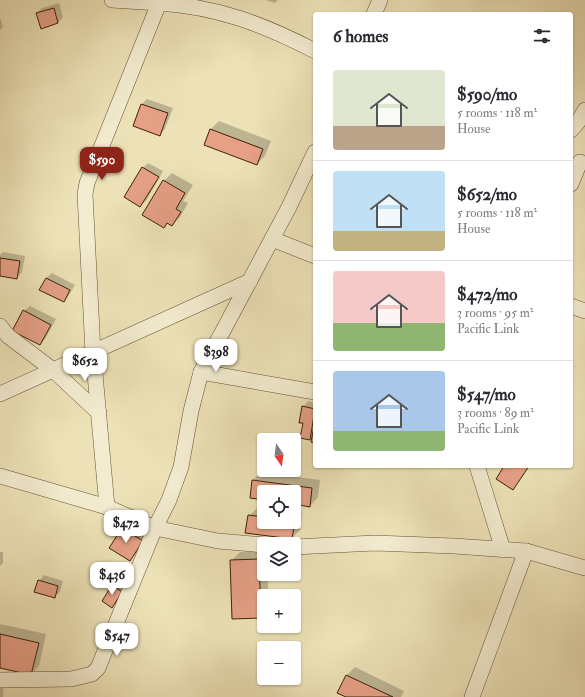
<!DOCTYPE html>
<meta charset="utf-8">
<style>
body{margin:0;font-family:"IM FELL Double Pica",serif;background:#f2f2f3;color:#2b2b33;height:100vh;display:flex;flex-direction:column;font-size:15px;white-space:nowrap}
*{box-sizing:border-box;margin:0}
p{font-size:13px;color:#7c7c81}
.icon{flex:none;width:22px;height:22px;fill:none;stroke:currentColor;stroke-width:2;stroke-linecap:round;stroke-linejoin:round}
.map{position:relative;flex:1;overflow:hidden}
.drawer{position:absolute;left:313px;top:12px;width:260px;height:456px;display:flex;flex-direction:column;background:#fff;border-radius:4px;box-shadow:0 1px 3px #0004}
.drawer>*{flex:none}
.needle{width:26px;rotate:166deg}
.fabs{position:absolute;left:257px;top:433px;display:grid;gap:8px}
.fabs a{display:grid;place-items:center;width:44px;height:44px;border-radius:4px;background:#fff;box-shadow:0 1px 3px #0004;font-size:20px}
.price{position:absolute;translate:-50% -34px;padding:0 9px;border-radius:8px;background:#fff;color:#222;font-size:13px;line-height:26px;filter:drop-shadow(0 1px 2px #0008)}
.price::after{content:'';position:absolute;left:50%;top:24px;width:12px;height:9px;margin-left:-6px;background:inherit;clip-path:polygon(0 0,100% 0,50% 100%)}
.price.on{background:#8f2418;color:#fff}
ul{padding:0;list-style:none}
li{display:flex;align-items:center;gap:12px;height:100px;padding:0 20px}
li+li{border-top:1px solid #e1e1e2}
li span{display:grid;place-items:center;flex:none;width:112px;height:80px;border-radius:4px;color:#555}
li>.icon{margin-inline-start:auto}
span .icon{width:48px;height:48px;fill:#fffc;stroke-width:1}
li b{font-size:17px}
h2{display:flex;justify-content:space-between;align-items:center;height:48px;padding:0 20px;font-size:17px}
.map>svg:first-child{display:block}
.shadow{fill:#0003}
.building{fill:#e5a086;stroke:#3d2109}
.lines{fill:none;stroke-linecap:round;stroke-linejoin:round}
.minor-casing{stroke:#695134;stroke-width:16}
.minor{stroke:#f3ecd0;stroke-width:15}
</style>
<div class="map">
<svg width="585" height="697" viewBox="0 0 585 697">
<rect width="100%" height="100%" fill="#ede2b7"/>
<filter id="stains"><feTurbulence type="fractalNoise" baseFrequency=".005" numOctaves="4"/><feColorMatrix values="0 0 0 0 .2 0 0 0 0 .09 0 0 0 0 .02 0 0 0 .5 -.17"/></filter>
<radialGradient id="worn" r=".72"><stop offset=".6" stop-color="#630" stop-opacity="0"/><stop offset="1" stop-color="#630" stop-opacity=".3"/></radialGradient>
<g class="shadow">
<polygon points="266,0 278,0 275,3"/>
<polygon points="59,3 63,17 58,23 41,28 37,13 42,8"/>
<polygon points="0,18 3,27 0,30"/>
<polygon points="147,99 173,108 165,129 160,135 142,104"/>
<polygon points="219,121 271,141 265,156 257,164 206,144 211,129"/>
<polygon points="148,163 163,171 146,201 140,206 143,168"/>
<polygon points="172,173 193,185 183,201 188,203 180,217 172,225 168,222 164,226 164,181"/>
<polygon points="3,252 25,256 22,272 17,278 0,275 0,255"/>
<polygon points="52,273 75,285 69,295 64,301 46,278"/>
<polygon points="30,306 56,319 45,339 40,344 24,311"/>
<polygon points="308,401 315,403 315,442 313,436 310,439 304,423 303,407"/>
<polygon points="505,466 530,466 513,489"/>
<polygon points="261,472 320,480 318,497 310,506 294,503 294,492 264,492 264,499 253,480"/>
<polygon points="257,508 264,509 264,522 294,522 294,512 302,513 300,530 292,538 249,516"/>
<polygon points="128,523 147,535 130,560 110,548"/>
<polygon points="264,551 264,574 268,574 268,596 264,596 264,613 261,617 232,560 240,552"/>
<polygon points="0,552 3,552 3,563 0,566"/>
<polygon points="44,575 63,581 60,592 54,597 39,581"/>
<polygon points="118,580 127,586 112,607 103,601"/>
<polygon points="0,624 46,634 39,666 31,674 0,667"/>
<polygon points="355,667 404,691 401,697 349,697 338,692 347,675"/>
<polygon points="0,679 4,679 3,697 0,697"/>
</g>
<g class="building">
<polygon points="54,8 58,23 41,29 36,13"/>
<polygon points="141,104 168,113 160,136 133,126"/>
<polygon points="210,129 263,149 257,165 204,145"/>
<polygon points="142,167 159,177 140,207 124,197"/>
<polygon points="163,180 185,193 176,209 181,212 172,226 167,223 164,228 142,215"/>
<polygon points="0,258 20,261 17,279 0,276"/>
<polygon points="46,278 70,290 64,302 39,290"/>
<polygon points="23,310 51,325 40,345 12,331"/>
<polygon points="302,406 315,409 310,440 300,438 303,423 299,423"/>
<polygon points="315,421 315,443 311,442"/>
<polygon points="504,466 529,466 513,490 496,479"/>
<polygon points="252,480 312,488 310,507 294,504 294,492 264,492 264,500 250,498"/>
<polygon points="248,515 264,517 264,522 295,521 292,539 245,533"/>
<polygon points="122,528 143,541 130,561 109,548"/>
<polygon points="259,559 261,618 232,619 230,560"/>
<polygon points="38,580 58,586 55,598 34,592"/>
<polygon points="112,585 122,592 112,608 102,601"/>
<polygon points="0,634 39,643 31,675 0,668"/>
<polygon points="346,675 393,697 346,697 337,693"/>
</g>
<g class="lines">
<defs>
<g id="minor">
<polyline points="112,0 159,3 160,0"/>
<polyline points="374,14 380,0"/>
<polyline points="571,130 578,122 585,110"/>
<polyline points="571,184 580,162"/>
<polyline points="272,239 315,256"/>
<polyline points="571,306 585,311"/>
<polyline points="0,326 8,336 53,370 99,413"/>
<polyline points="201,372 315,392"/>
<polyline points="0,394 250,281"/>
<polyline points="477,466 503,550"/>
<polyline points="0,476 107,507 155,528 98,668 92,674 71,679 0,680"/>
<path d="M107 507 93 352 85 194 87 183 159 3C218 7 263 24 315 51"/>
<polyline points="264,545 218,541 155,528 169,500 181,467 191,411 201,372 289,207 315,152"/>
<polyline points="294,547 375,543 454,546 526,551 585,568"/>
<polyline points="472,697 526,551"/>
</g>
</defs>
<use href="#minor" class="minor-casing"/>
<use href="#minor" class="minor"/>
</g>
<rect width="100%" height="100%" filter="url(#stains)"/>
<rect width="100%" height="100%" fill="url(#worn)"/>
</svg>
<div class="fabs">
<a><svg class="needle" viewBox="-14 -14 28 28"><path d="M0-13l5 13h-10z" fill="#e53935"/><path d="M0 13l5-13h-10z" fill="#7c7c81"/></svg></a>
<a><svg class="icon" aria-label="locate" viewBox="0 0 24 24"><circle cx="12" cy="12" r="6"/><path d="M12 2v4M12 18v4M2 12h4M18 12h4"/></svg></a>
<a><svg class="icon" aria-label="layers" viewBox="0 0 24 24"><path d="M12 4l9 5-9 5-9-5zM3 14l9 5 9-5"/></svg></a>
<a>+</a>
<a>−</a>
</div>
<b class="price on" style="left:102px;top:181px">$590</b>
<b class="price" style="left:216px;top:373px">$398</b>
<b class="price" style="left:85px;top:382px">$652</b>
<b class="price" style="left:126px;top:544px">$472</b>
<b class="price" style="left:112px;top:596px">$436</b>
<b class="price" style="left:117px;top:657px">$547</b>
<section class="drawer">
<h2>6 homes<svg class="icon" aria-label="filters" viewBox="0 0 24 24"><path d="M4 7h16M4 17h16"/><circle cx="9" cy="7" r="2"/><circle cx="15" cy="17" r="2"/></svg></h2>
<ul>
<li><span style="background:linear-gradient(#dfe7d0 70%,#b9a48a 0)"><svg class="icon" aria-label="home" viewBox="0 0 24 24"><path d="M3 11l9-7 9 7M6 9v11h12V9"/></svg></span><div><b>$590/mo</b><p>5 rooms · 118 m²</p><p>House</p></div></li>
<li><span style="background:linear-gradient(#bfe0f5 75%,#c2b280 0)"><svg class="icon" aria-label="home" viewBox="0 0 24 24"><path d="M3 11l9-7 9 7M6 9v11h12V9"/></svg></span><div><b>$652/mo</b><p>5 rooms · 118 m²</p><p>House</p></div></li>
<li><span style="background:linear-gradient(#f6c9c9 65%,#8fb573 0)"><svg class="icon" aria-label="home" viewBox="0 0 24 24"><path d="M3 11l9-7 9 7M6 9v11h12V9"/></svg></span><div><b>$472/mo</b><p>3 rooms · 95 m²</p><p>Pacific Link</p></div></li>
<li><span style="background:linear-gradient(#a9c7e8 75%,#8fb573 0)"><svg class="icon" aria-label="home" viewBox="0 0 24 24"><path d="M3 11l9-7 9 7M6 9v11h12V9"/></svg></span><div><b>$547/mo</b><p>3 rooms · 89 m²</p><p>Pacific Link</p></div></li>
</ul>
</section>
</div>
